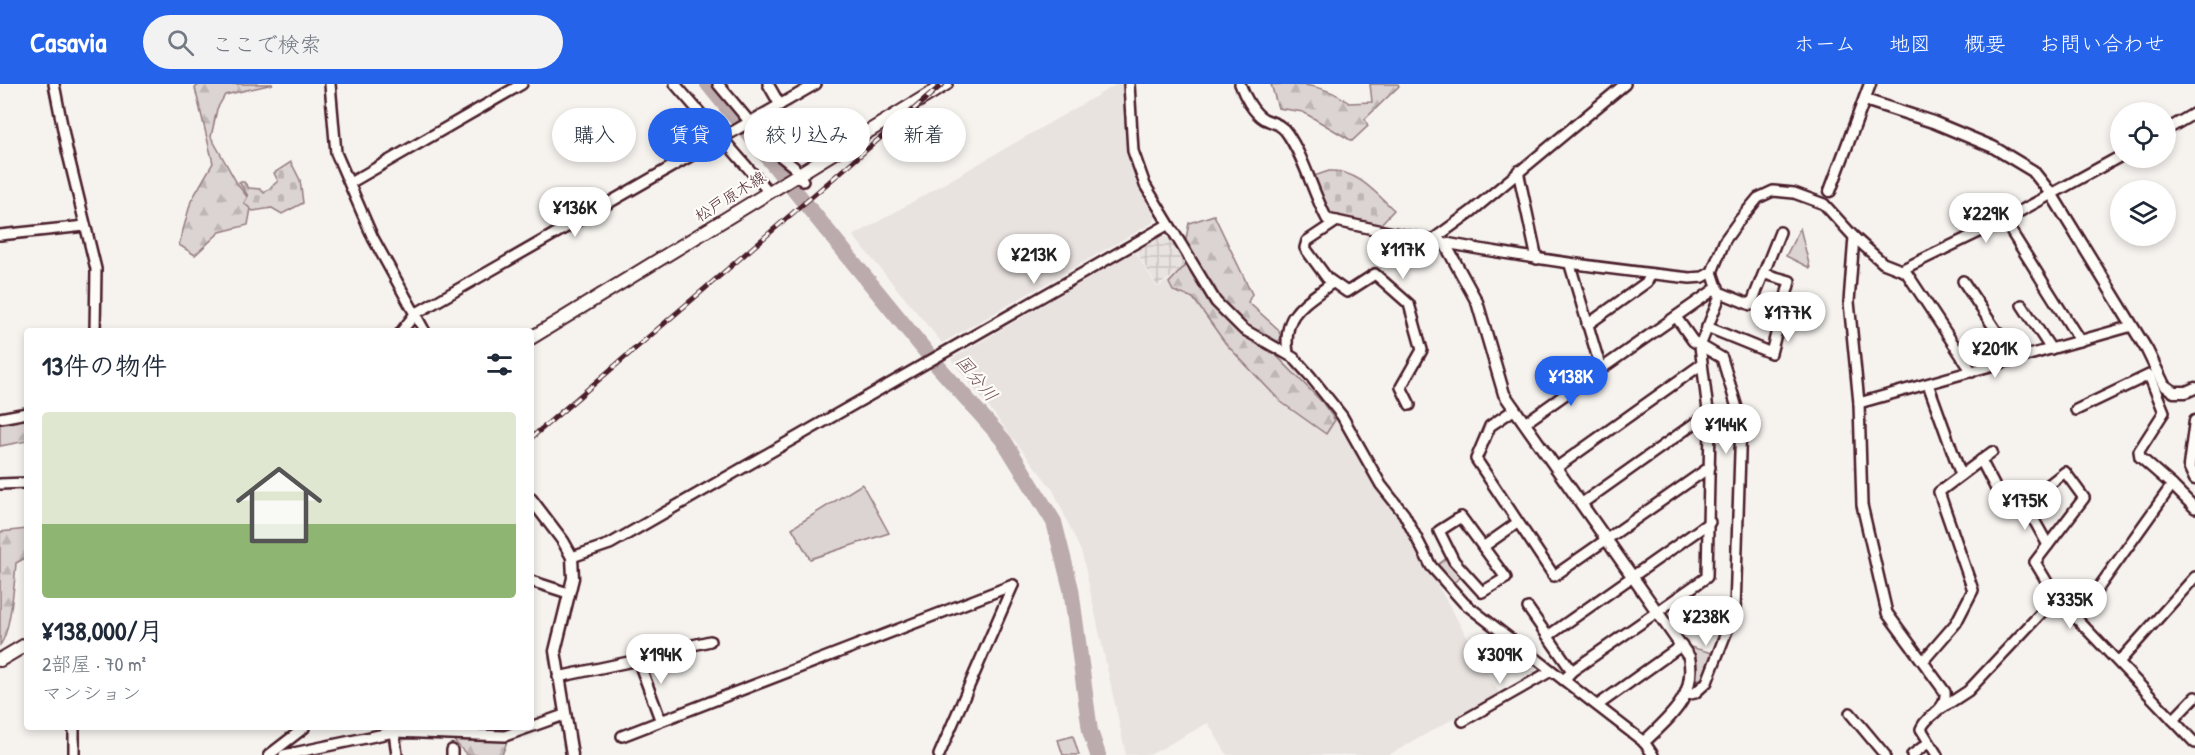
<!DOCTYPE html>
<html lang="ja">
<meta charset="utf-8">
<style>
body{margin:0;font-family:"Patrick Hand","Klee One",sans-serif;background:#f2f2f3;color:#1f2937;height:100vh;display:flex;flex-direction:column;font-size:22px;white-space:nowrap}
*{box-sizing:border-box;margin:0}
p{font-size:20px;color:#747a83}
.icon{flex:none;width:33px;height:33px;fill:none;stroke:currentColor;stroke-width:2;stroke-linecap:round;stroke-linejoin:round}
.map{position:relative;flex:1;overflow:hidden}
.details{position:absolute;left:24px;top:244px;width:510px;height:402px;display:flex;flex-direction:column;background:#fff;border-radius:6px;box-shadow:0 3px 9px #0003}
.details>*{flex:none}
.guide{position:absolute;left:552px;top:24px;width:570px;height:54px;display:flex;gap:12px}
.buttons{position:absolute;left:2110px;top:18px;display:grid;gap:12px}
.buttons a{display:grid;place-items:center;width:66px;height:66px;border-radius:50%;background:#fff;box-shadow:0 3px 9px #0003;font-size:30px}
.price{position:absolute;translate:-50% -51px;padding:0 14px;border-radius:21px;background:#fff;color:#222;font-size:20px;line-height:39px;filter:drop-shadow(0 2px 3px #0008)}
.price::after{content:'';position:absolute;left:50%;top:36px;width:18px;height:14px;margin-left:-9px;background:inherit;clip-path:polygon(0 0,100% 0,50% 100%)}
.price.active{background:#2563eb;color:#fff}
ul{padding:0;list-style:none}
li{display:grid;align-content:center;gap:12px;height:318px;padding:0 18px}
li+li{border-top:2px solid #e0e1e3}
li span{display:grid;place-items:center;height:186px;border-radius:6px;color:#555}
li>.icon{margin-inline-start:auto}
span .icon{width:108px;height:108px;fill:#fffc;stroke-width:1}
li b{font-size:26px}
h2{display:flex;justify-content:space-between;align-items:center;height:72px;padding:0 18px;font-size:26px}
.pill{padding:0 21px;border-radius:27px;background:#fff;box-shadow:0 3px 9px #0003;font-size:21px;line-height:54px}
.pill.active{background:#2563eb;color:#fff}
header{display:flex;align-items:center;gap:36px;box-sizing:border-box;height:84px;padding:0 30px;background:#2563eb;color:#fff}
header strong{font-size:28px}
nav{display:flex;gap:33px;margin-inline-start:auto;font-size:21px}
.search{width:420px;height:54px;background:#f2f2f3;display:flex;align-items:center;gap:15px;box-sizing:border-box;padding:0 21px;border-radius:33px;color:#747a83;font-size:22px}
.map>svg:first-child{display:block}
.built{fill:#e9e3e0}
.industrial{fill:url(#industrial-grid)}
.green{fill:#dcd4d2;stroke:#937a7e;stroke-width:1.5}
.forest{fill:url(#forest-firs);stroke:#937a7e;stroke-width:1.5}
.cemetery{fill:url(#cemetery-stones);stroke:#937a7e;stroke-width:1.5}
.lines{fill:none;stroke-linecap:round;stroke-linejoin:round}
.river{stroke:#bbabac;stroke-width:16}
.minor-casing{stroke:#4a1f2b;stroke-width:14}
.tertiary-casing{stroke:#4a1f2b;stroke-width:15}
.secondary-casing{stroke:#4a1f2b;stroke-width:16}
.minor{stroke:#fdfcf7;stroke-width:9}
.tertiary{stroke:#fdfcf7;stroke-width:10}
.secondary{stroke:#fdfcf7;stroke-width:12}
.rail-casing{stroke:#4a1f2b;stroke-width:5}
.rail{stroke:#fdfcf7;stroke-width:3;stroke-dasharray:9;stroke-linecap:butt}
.labels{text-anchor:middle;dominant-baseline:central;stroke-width:4.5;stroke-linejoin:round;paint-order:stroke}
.street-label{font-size:16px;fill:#4a1f2b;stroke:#fdfcf7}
.water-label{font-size:18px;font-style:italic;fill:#725058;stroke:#fdfcf7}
</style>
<header>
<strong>Casavia</strong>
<div class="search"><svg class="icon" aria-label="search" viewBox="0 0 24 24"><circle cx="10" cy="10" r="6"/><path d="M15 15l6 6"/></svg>ここで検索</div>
<nav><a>ホーム</a><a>地図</a><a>概要</a><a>お問い合わせ</a></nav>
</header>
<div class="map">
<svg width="2195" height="671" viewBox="0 0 2195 671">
<defs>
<pattern id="industrial-grid" width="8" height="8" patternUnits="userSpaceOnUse" patternTransform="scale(1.5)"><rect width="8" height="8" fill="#e9e3e0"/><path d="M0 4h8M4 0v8" fill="none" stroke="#c9c2c0"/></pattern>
<pattern id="forest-firs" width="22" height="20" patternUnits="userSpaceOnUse" patternTransform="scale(1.5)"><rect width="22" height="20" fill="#dcd4d2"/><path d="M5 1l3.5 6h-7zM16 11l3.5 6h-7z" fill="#beb6b4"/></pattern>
<pattern id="cemetery-stones" width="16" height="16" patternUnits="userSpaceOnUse" patternTransform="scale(1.5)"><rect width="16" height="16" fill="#dcd4d2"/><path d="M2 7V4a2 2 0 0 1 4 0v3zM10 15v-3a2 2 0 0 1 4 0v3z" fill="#beb6b4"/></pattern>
</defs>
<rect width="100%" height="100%" fill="#f6f3ef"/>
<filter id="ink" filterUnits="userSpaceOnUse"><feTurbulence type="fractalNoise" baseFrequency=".0167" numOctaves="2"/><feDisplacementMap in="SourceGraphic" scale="12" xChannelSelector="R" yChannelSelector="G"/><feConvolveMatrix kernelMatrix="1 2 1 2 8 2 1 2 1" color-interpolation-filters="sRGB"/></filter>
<g filter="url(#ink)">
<g class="built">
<polygon points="1117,0 1125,0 1133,82 1142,107 1156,130 1154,138 942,259 853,152"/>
<polygon points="1135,167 1157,203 1189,184 1268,266 1306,293 1343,342 1378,403 1399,433 1499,609 1389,671 1227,671 1208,639 1150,671 1126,671 1082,470 1053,406 951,275"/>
</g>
<polygon class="industrial" points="1162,152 1170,154 1188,183 1157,202 1136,167"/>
<g class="green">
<polygon points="1800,144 1810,184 1786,172"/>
<polygon points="862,400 889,449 810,475 792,444"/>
<polygon points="1447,474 1463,491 1451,501 1436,482"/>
<polygon points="1687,562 1712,569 1706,595 1695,595 1695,584"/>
<polygon points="1073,652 1079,671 1063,671 1058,656"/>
</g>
<g class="forest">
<polygon points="200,0 273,0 225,11 217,25 211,53 238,101 252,119 248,141 220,148 195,171 179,161 191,117 213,79 195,4"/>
<path d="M1271 0C1300 0 1326 0 1349 19L1372 18 1370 0H1398L1399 2 1365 35 1368 42 1352 57 1303 28 1278 24Z"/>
<polygon points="1214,131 1252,210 1248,218 1278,245 1281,253 1273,268 1322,318 1335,336 1326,350 1281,318 1226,260 1193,214 1173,207 1169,199 1191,175 1185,160 1189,139"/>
<polygon points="27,334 27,357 0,362 0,339"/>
<path d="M27 445V473L16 479C15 496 10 550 0 561V448Z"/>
<polygon points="390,644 512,644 502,671 467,671 448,650 401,656 385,651"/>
</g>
<g class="cemetery">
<polygon points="291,78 300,96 303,119 282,130 272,124 253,127 244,119 248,112 239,98 244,98 249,104 260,105 264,109 278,97 274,89"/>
<path d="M1329 87C1356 85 1376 109 1394 126L1380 141 1331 132 1321 116 1314 92Z"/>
</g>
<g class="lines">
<polyline class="river" points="708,0 936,280 1004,357 1054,438 1071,505 1090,647 1098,671"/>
<defs>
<g id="minor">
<polyline points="54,0 67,66 96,185 95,248"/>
<polyline points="330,0 336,69 373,154 425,248"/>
<polyline points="675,0 769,108"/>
<polyline points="718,0 774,67 794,83 803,97"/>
<polyline points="768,0 780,21"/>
<polyline points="1129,0 1133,67 1145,101 1216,218 1243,245 1294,274 1311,293 1342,332 1381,401 1404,430 1431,482 1464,519 1644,658 1653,671"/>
<path d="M1240 0C1244 11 1253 29 1264 35 1273 39 1281 40 1287 49 1305 75 1312 107 1327 135 1447 162 1568 181 1690 194L1703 193 1712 188 1725 156 1738 138 1758 114 1773 107 1794 109 1824 120 1854 153 1849 218 1859 319 1862 421 1887 529 1945 608C1947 628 1927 629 1921 645L1937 671"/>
<polyline points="2166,46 2195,29"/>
<polyline points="1518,87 1537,175"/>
<polyline points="350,99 522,0"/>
<polyline points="2004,136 2080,257"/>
<polyline points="1337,137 1307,157 1305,164 1327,194 1347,208 1375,190 1409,220 1422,266 1401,303 1410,321"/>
<polyline points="0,151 85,142"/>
<polyline points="1854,153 1883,179 1901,186 2004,136 2121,72"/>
<polyline points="1431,157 1472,127 1625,0"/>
<polyline points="1570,181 1601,285 1718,203"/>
<polyline points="1901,186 1906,188 1972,288"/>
<polyline points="1963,197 2015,275"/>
<polyline points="1719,208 1751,221 1780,148"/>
<polyline points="2022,221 2051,265"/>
<polyline points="1676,233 1693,257 1722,274 1741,337 1735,526 1707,598 1695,609 1686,611"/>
<polyline points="1587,241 1647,198 1651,190"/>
<polyline points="1707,243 1771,269 1790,197 1765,190"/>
<polyline points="401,248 415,230 816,0"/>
<path d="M1288 270C1282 229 1303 221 1332 199"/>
<polyline points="1928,300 1961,391"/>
<polyline points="1859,319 2132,242"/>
<polyline points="1515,325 1490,342 1476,375 1554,492 1710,383"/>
<polyline points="2076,326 2149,291 2164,328 2139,367 2140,373 2172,401 2077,534"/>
<polyline points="0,334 27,329"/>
<polyline points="1525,339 1601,285"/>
<polyline points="1981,376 1996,405 2015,427 2065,388 2084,414 2035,478 2056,513"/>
<polyline points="1556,384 1702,280"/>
<polyline points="0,400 27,399"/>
<polyline points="2172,401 2195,424"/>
<polyline points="1581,420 1709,329"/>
<polyline points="2025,420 2048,461"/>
<polygon points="1461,433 1506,494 1482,508 1454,477 1439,447"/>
<polyline points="1483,463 1517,439"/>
<polyline points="572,473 610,460 1167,141"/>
<polyline points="531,497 568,509"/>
<polyline points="1528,524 1572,587"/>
<polyline points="1548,552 1710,438"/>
<polyline points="638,576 660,635"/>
<polyline points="1924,576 1956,539 1973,506 1939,408 1992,368"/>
<polyline points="2119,578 2195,493"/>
<polyline points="558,593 638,576 642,573 710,557"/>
<polyline points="1564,596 1572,587 1707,493 1710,343 1700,262 1720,212 1712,188"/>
<polyline points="1598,621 1682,561"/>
<polyline points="1942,624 1968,607 2056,513 2195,659"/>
<polyline points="1850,629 1885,671"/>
<polyline points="2173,636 2195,613"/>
<polyline points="1463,637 1551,587"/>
<polyline points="394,648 397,671"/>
<polyline points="622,652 1013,501"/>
<polyline points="74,671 74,644"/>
<polyline points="269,671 304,644"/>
<polyline points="284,671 394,648 505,652 564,631"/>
<polyline points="452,671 452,666"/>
<polyline points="939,671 1013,501"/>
<polyline points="1912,671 1928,659"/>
</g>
<g id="tertiary">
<polyline points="1865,16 1933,38 1993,63 2033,87 2052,111 2147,266 2164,301 2174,308 2186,308 2195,304"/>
<polyline points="1830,107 1870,0"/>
<path d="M1445 160 1477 218 1504 310 1689 573C1697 612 1670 633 1644 658"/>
<polyline points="2195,337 2189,382 2195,395"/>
<polyline points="531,415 563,457 572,473 573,494 555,567 572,671"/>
</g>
<g id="secondary">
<polyline points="531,254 946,0"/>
<polyline points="0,576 27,560"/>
</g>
</defs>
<use href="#minor" class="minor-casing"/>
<use href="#tertiary" class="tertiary-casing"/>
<use href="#secondary" class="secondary-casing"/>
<use href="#minor" class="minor"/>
<use href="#tertiary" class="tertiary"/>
<use href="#secondary" class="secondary"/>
<defs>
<polyline id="rail" points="531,354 943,0"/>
</defs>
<use href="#rail" class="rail-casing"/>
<use href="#rail" class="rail"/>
</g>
</g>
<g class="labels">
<g class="street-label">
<text transform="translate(730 112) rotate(-32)">松戸原木線</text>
</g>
<g class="water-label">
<text transform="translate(977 294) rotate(50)">国分川</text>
</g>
</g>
</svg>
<div class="buttons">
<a><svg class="icon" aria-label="locate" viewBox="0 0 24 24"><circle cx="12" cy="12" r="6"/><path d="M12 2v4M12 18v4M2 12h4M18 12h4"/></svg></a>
<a><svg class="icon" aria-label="layers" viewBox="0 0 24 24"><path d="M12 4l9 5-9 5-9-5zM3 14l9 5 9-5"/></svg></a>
</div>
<b class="price" style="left:575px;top:154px">¥136K</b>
<b class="price" style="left:1986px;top:160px">¥229K</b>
<b class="price" style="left:1403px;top:196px">¥117K</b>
<b class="price" style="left:1034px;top:201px">¥213K</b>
<b class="price" style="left:1788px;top:259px">¥177K</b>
<b class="price" style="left:1995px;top:295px">¥201K</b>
<b class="price active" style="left:1571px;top:323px">¥138K</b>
<b class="price" style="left:1726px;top:371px">¥144K</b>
<b class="price" style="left:2025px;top:447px">¥175K</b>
<b class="price" style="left:2070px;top:546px">¥335K</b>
<b class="price" style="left:1706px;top:563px">¥238K</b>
<b class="price" style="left:661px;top:601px">¥194K</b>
<b class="price" style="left:1500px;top:601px">¥309K</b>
<div class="guide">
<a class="pill">購入</a>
<a class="pill active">賃貸</a>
<a class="pill">絞り込み</a>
<a class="pill">新着</a>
</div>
<section class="details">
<h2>13件の物件<svg class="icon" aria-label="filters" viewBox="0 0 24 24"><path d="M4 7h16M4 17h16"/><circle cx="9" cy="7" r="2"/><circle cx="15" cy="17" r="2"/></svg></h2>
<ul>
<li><span style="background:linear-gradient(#dfe7d0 60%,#8fb573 0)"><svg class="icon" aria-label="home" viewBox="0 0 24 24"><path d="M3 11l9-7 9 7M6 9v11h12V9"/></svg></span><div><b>¥138,000/月</b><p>2部屋 · 70 m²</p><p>マンション</p></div></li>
</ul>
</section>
</div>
